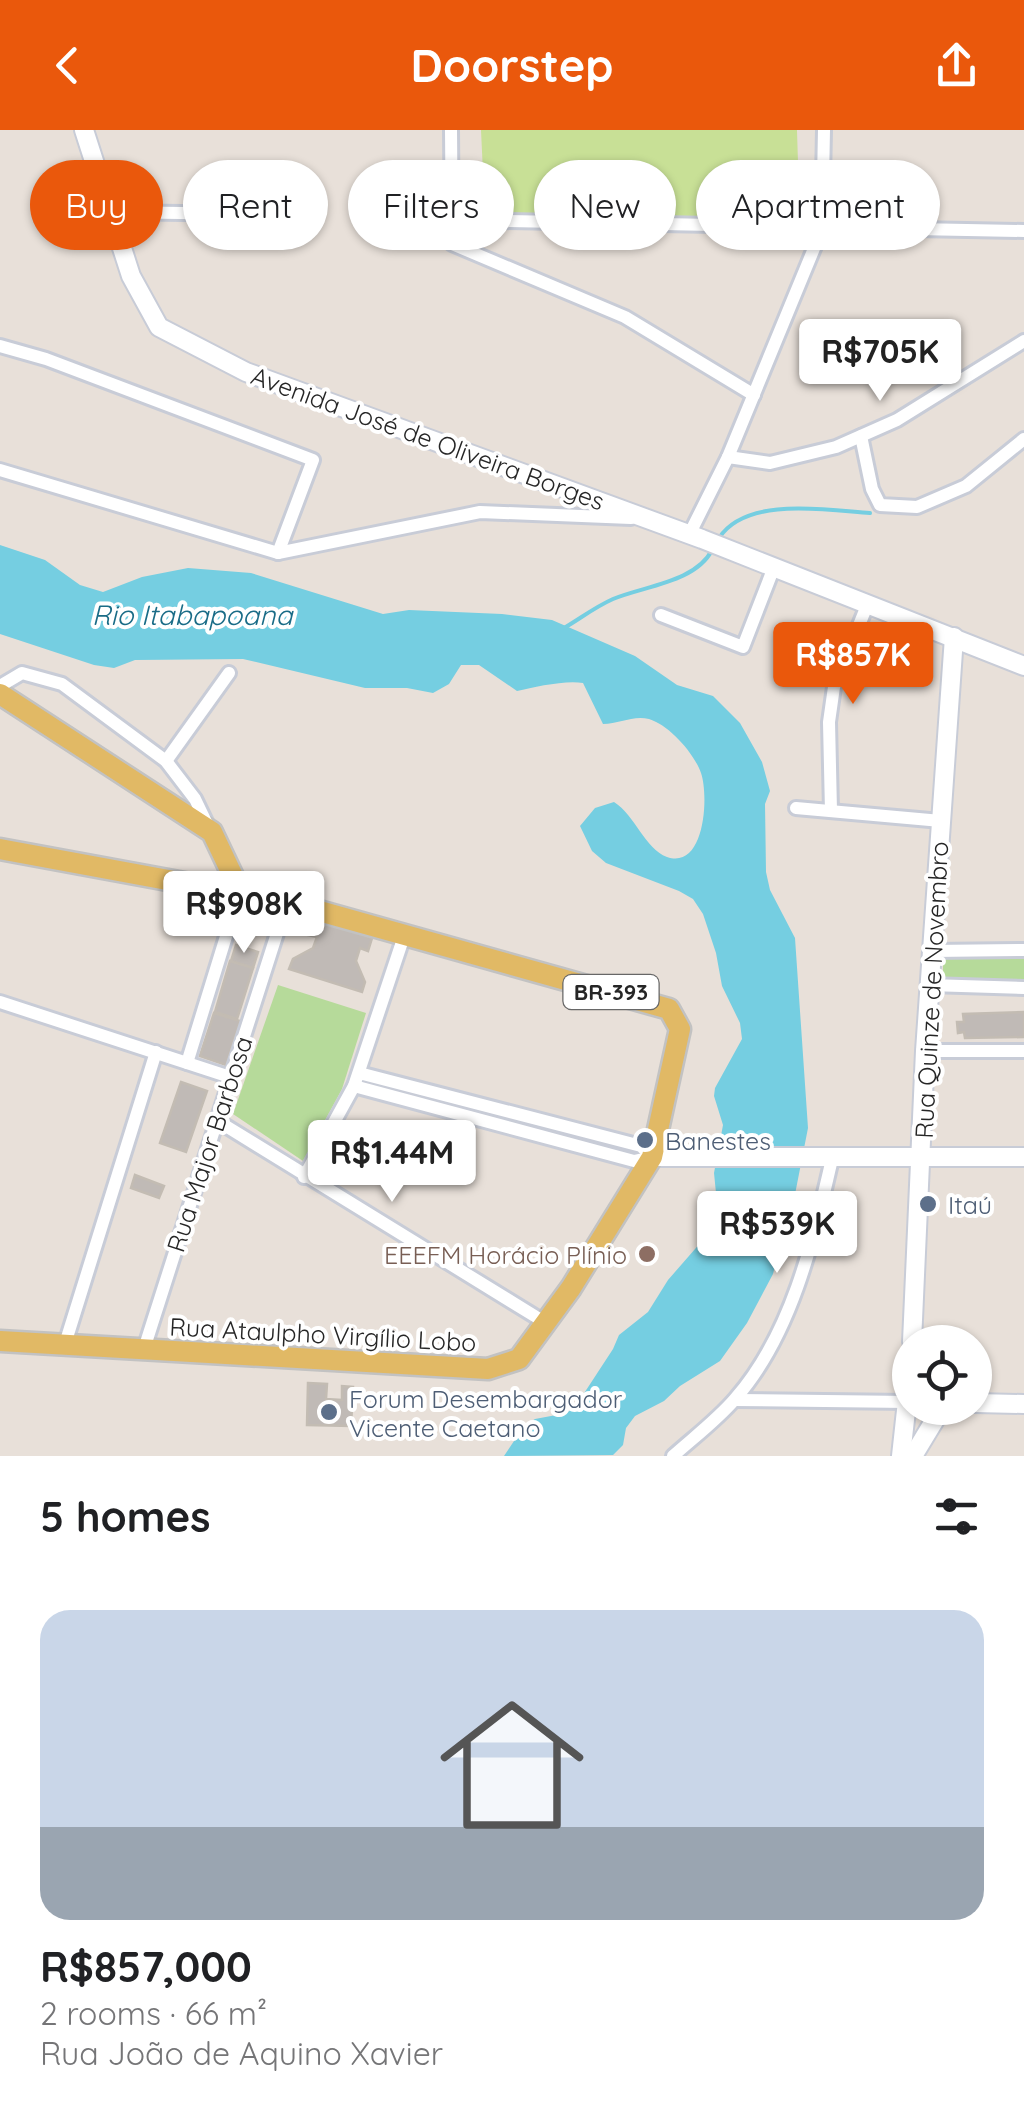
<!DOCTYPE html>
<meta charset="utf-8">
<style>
body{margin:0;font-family:Quicksand,sans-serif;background:#f2f2f2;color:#202124;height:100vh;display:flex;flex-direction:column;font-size:38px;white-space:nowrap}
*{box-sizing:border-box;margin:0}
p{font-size:32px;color:#757577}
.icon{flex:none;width:55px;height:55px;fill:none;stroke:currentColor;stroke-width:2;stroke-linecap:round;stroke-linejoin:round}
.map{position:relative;height:1326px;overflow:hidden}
.panel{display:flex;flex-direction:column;background:#fff;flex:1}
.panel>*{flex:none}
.top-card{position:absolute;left:30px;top:30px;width:965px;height:90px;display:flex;gap:20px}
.controls{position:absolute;left:892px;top:1195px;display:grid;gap:20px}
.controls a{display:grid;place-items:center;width:100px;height:100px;border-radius:50%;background:#fff;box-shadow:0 2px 8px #0004;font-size:50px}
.price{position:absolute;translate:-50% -85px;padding:0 22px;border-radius:10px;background:#fff;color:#222;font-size:32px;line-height:65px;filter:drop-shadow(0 2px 5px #0008)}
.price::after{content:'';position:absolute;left:50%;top:60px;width:30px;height:22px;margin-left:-15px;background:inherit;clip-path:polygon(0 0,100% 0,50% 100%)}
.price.on{background:#ea580c;color:#fff}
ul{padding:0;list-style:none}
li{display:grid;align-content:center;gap:20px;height:530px;padding:0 40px}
li span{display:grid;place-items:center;height:310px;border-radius:30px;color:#555}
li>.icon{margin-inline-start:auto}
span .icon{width:180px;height:180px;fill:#fffc;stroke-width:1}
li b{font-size:42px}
h2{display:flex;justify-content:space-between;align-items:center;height:120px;padding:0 40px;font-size:42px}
.chip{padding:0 35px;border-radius:45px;background:#fff;box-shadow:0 2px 8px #0004;font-size:35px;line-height:90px}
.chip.on{background:#ea580c;color:#fff}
header{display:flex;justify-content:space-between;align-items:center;height:130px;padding:0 40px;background:#ea580c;color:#fff;font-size:45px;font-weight:700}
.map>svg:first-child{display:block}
.green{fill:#b6da9a}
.pitch{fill:#c8e096}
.water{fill:#75cee1}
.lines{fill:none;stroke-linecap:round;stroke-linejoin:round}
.stream{stroke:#75cee1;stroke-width:4}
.building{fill:#c0bab6;stroke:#c3bcb3;stroke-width:2.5}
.street-casing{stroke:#c8ccd7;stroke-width:18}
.secondary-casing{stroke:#c8ccd7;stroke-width:22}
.primary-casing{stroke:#c2c2c2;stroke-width:25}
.street{stroke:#fff;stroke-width:12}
.secondary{stroke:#fff;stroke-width:18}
.primary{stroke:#e1b965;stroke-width:20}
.service-dot{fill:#5c6f8a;stroke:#fff;stroke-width:4}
.education-dot{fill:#8d6e63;stroke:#fff;stroke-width:4}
.labels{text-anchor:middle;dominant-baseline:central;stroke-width:8;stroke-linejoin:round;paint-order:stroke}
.shield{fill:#fff;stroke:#676767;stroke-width:2.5}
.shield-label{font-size:22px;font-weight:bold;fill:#262626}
.street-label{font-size:25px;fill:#262626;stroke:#fff}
.service-label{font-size:25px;fill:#4e5e75;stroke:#fff;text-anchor:start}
.education-label{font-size:25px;fill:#785e54;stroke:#fff;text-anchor:end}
.water-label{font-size:28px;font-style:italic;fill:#1a6c87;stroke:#fff}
</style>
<header><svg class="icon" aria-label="back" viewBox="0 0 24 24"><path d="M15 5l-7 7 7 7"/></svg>Doorstep<svg class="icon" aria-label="share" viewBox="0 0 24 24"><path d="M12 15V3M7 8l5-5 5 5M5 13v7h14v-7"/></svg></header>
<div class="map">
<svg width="1024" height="1326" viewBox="0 0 1024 1326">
<rect width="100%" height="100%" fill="#e8e0d9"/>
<g class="green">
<polygon points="1024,825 1024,852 946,848 943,845 943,826"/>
<polygon points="278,855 366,883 342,959 303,1031 233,984"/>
</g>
<polygon class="pitch" points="481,0 797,0 800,97 485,86"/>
<path class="water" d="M0 415 45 430 80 455 103 462 142 447 188 438 251 443 383 484 409 480 502 484 552 490 635 526 677 555 713 566 740 593 762 632 770 661 765 674 766 742 770 760 795 808 808 998 788 1100 780 1115 773 1144 747 1193 720 1231 680 1256 664 1271 635 1286 626 1298 623 1315 613 1325 504 1326 524 1296 535 1289 567 1283 579 1271 613 1219 619 1205 648 1182 668 1150 702 1111 718 1083 714 1043 723 995 714 966 715 958 742 909 740 893 722 856 716 823 703 784 693 769 679 761 606 733 592 721 580 696 595 678 614 672C635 685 645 719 667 727 705 740 709 666 701 643 694 623 669 595 649 589 633 585 619 594 603 594L583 553C565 550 535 557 517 561L479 535H461L449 554 433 563 407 558H365L243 529 135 530 114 538 94 535 0 504Z"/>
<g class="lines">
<g class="stream">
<path d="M719 408C746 366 827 380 870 383"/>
<path d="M564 498C581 488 595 477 613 469 644 456 696 452 712 420"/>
</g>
</g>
<g class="building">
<polygon points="312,790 372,808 368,821 360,818 356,831 365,852 362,862 289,839 293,829 313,818 317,807 308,805"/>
<polygon points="236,815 258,822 253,838 231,831"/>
<polygon points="230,831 253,838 237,889 215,882"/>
<polygon points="1024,882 1024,907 965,908 964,902 958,903 957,892 964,892 963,884"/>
<polygon points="214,883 240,891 226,935 200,926"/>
<polygon points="181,952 207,961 186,1022 160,1013"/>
<polygon points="135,1045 164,1056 159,1068 131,1058"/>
<polygon points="308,1253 327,1254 326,1269 342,1270 342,1256 353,1257 351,1296 307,1295"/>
</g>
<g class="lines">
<defs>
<g id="street">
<polyline points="451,0 452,114 625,187 754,265"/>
<polyline points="109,82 254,84"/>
<polyline points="451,90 1024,101"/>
<polyline points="0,216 46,229 313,330 278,423"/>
<polyline points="861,306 872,359 880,375 917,377 966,356 1024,309"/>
<polyline points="728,327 770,333 836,317 897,290 1024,211"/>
<polyline points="0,340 278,423 480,382 631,388"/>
<polyline points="689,405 728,327 822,99 824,0"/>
<polyline points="661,485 743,517 774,437"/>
<polyline points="0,556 22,543 62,554 166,631 195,669 208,696"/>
<polyline points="166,631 229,543"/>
<polyline points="796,678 941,691"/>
<polyline points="831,681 829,592 834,557 868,473"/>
<polyline points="932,821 1024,820"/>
<polyline points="929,855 1024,858"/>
<polyline points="0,872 230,947"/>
<polyline points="925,921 1024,921"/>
<polyline points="187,933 240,761"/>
<polyline points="359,943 641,1016 652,1027"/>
<polyline points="354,956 634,1031 652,1027"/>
<polyline points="216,990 546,1193"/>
<polyline points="304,1047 354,956 405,803"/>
<polyline points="65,1214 156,922"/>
<polyline points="144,1219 287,772"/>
<polyline points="735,1270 909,1272"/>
<path d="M673 1326C693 1308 717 1290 735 1269 792 1204 813 1111 832 1029"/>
</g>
<g id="secondary">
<polyline points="84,0 131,146 159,197 246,242 702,409 1024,536"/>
<polyline points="652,1027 1024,1027"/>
<polyline points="912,1212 925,921 954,507"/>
<polyline points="975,1273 1024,1274"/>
<polyline points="901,1326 910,1244"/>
<polyline points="913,1326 942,1278"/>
</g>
<g id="primary">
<polyline points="0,564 212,702 240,761"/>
<polyline points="0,719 287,772 669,879 680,899 652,1027 571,1158 519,1229 488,1239 0,1211"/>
</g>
</defs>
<use href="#street" class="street-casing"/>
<use href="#secondary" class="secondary-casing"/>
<use href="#primary" class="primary-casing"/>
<use href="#street" class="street"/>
<use href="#secondary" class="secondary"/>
<use href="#primary" class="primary"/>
</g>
<g class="service-dot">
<circle cx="645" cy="1010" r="10"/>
<circle cx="928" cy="1074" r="10"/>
<circle cx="329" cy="1282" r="10"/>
</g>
<circle class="education-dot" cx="647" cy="1124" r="10"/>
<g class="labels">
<rect class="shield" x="563.5" y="845" width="95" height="34" rx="8"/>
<g class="shield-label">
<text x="611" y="862">BR-393</text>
</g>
<g class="street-label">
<text transform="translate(428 308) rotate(20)">Avenida José de Oliveira Borges</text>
<text transform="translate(931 860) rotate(-87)">Rua Quinze de Novembro</text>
<text transform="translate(209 1014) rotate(-72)">Rua Major Barbosa</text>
<text transform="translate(323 1204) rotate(3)">Rua Ataulpho Virgílio Lobo</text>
</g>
<g class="service-label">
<text x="665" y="1010">Banestes</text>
<text x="948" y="1074">Itaú</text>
<text x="349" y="1268">Forum Desembargador<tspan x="349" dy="29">Vicente Caetano</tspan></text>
</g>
<g class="education-label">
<text x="627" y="1124">EEEFM Horácio Plínio</text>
</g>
<g class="water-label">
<text x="192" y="484">Rio Itabapoana</text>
</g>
</g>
</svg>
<div class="controls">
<a><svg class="icon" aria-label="locate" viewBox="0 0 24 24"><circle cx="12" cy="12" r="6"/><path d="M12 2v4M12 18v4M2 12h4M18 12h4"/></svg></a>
</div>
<b class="price" style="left:880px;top:274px">R$705K</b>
<b class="price on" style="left:853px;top:577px">R$857K</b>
<b class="price" style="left:244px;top:826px">R$908K</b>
<b class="price" style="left:392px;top:1075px">R$1.44M</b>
<b class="price" style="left:777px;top:1146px">R$539K</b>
<div class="top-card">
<a class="chip on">Buy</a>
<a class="chip">Rent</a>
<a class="chip">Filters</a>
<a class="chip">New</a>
<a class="chip">Apartment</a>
</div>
</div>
<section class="panel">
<h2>5 homes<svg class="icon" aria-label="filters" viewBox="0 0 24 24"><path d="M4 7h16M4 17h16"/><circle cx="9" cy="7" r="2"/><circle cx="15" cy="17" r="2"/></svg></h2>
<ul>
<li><span style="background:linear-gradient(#c9d6e8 70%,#9aa5b1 0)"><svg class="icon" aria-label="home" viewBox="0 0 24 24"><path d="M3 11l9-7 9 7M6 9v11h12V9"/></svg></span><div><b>R$857,000</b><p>2 rooms · 66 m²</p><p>Rua João de Aquino Xavier</p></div></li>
</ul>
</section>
